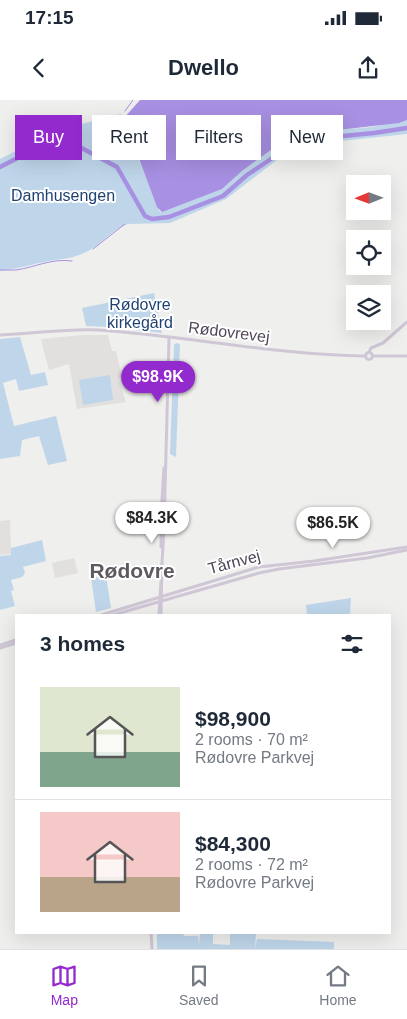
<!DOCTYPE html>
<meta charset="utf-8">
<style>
body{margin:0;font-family:Arial,sans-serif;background:#f2f2f3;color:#1f2937;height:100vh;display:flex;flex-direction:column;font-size:19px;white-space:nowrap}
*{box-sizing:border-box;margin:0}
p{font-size:16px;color:#747a83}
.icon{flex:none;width:28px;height:28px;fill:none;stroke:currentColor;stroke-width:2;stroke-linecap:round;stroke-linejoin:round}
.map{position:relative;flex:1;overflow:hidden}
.panel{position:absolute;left:15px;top:514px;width:376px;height:320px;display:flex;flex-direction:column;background:#fff;border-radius:0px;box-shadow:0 5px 20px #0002}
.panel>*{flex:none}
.guide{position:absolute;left:15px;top:15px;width:378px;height:45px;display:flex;gap:10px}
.needle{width:32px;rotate:269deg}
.controls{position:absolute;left:346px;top:75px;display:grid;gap:10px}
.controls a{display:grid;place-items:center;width:45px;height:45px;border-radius:0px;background:#fff;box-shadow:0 5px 20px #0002;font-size:25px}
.price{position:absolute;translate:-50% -42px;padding:0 11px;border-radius:18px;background:#fff;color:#222;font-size:16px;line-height:32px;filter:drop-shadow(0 1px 2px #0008)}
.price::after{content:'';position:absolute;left:50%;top:30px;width:15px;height:11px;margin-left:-8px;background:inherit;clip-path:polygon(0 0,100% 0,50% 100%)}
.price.active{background:#932acd;color:#fff}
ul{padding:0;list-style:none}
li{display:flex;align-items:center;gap:15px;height:125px;padding:0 25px}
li+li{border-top:1px solid #e0e1e3}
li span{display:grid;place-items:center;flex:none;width:140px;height:100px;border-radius:0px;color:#555}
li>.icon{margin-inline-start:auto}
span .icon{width:60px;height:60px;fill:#fffc;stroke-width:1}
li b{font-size:21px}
h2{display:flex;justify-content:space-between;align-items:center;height:60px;padding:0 25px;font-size:21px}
.tag{padding:0 18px;border-radius:0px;background:#fff;box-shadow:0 5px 20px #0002;font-size:18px;line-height:45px}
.tag.active{background:#932acd;color:#fff}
.status{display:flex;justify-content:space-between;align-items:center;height:35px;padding:0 25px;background:#fff;direction:ltr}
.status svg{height:14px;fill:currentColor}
header{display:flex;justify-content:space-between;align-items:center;height:65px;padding:0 25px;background:#fff;font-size:22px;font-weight:700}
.menu{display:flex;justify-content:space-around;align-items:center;height:70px;border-top:1px solid #e0e1e3;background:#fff;font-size:14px;color:#747a83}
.menu a{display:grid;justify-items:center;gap:2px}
.menu .active{color:#932acd}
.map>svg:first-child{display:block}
.education{fill:#e1e0de}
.green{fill:#bfd6ea}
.water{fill:#a890e3}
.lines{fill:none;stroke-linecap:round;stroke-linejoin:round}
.stream{stroke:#a890e3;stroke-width:1}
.river{stroke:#a890e3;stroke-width:4.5}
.tertiary{stroke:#cfc7d6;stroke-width:3}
.labels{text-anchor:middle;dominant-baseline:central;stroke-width:4;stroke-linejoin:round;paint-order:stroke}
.park-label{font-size:16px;fill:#1f4272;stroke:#fff}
.street-label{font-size:16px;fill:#514758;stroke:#fff}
.district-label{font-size:21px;font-weight:bold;fill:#5f5a61;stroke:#fff}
</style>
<div class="status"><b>17:15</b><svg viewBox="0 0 49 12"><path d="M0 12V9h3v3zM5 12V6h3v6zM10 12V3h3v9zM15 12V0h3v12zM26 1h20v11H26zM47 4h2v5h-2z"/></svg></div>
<header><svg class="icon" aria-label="back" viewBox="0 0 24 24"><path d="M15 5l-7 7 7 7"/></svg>Dwello<svg class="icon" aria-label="share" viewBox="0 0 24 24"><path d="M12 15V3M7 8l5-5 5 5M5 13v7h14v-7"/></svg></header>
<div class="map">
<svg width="407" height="849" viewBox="0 0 407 849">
<rect width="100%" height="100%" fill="#efefed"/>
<g class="education">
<polygon points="82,235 108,235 112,251 116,251 122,277 118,278 126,302 77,309 69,264 49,270 41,240 42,239"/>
<polygon points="10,420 11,454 0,455 0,421"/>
<polygon points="74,458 78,473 55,478 52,463"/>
</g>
<g class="green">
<path d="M121 14 160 112 222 89 242 71 275 47 307 44 338 30 371 27 407 20V34L341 41 307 55 277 60 226 99 170 123 128 124C113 129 103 142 90 150 73 159 67 158 49 161 33 164 17 169 0 171V59L57 30Z"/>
<polygon points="154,193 162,233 109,227 86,226 82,208"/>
<polygon points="20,237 31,275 45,272 48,285 19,291 16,279 3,283 14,326 56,316 67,361 48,365 39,336 22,340 20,356 0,359 0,239"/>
<polygon points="176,243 180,244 176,357 170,354 174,245"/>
<polygon points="110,275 113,300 83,305 79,280"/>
<polygon points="42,440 46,461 23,467 25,473 22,477 11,480 14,490 11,491 15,506 0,510 0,456 11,455 11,448"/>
<polygon points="106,476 111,508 96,512 91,478"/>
<polygon points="351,498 350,515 307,515 306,505"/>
<polygon points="157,832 183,833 184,836 198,836 199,844 200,833 213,833 213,844 230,845 230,833 256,833 255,849 257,839 334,842 334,849 157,849"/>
</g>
<polygon class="water" points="140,0 407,0 407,20 399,23 338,30 307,44 275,47 242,71 222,89 162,112 157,107 124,18"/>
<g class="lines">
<g class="stream">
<polyline points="125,11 133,0"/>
<polyline points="93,149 125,124"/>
<path d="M0 170C5 170 11 170 16 170 36 167 52 158 72 161"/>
</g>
<polyline class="river" points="0,67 55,39 63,38 117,67 145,116 152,119 169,117 223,96 247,75 280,53 310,49 343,36 374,33 407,28"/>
<g class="tertiary">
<path d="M0 235C33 234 67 228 99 230 188 236 276 255 365 256"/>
<polyline points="369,252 371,248 383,243 407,222"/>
<circle cx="369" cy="256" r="3.5"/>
<polyline points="373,256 407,256"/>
<polyline points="161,447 161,415 164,368"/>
<polyline points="162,463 164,429 169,238"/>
<polyline points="101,515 259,467 314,461 407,447"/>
<polyline points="113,515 259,473 279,469 367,458 407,450"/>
<polyline points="159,515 161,481"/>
<polyline points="161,515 162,463"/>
<polyline points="0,545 16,540"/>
<polyline points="0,548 16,543"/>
<polyline points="151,832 152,849"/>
</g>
</g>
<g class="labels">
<g class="park-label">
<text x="63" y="95">Damhusengen</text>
<text x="140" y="204">Rødovre<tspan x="140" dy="18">kirkegård</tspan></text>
</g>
<g class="street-label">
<text transform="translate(229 232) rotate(7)">Rødovrevej</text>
<text transform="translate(234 462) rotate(-15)">Tårnvej</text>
</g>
<g class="district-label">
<text x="132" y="470">Rødovre</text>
</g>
</g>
</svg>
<div class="controls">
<a><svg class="needle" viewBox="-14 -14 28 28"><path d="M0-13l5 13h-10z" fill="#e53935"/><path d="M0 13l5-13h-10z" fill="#747a83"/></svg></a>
<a><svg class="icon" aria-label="locate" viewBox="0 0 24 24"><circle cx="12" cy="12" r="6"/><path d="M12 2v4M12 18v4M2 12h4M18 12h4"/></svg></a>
<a><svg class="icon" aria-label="layers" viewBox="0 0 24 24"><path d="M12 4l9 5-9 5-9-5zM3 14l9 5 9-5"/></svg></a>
</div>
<b class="price active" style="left:158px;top:303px">$98.9K</b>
<b class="price" style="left:152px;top:444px">$84.3K</b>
<b class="price" style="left:333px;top:449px">$86.5K</b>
<div class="guide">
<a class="tag active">Buy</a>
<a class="tag">Rent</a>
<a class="tag">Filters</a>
<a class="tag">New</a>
</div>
<section class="panel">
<h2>3 homes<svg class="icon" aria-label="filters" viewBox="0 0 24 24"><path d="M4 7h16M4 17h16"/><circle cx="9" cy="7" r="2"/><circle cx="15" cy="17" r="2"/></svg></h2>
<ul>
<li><span style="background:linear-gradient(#dfe7d0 65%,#7fa58c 0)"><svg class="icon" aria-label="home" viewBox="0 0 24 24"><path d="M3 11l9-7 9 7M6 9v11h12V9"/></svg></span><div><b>$98,900</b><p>2 rooms · 70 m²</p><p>Rødovre Parkvej</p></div></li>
<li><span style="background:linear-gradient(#f6c9c9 65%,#b9a48a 0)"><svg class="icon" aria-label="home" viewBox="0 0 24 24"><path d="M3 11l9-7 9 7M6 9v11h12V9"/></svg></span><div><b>$84,300</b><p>2 rooms · 72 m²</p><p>Rødovre Parkvej</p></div></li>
</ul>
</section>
</div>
<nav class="menu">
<a class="active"><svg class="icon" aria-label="map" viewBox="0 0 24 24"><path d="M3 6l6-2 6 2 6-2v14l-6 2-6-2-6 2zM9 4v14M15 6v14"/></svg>Map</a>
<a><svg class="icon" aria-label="saved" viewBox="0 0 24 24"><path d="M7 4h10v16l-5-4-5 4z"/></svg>Saved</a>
<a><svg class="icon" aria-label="home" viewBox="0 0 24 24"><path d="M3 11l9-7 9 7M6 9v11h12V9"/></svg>Home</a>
</nav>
